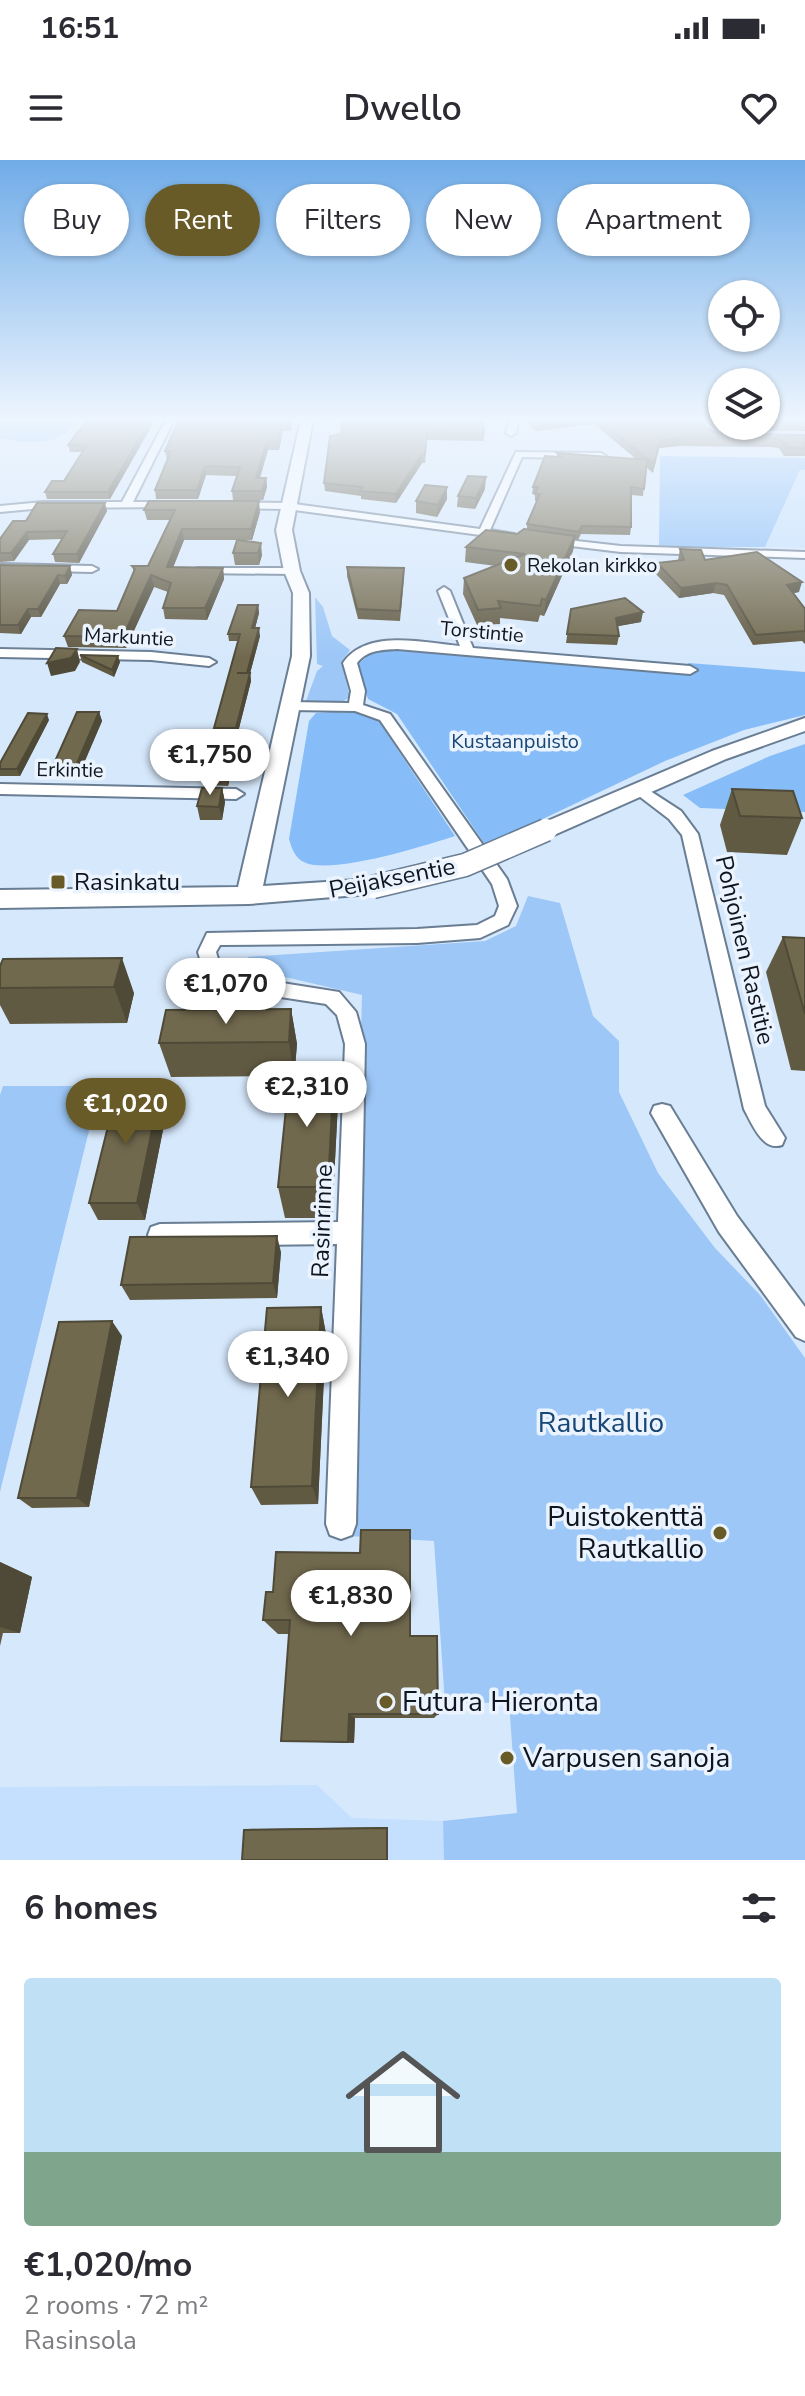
<!DOCTYPE html>
<meta charset="utf-8">
<style>
body{margin:0;font-family:"Nunito Sans",sans-serif;background:#f2f2f3;color:#2b2b33;height:100vh;display:flex;flex-direction:column;font-size:30px;white-space:nowrap}
*{box-sizing:border-box;margin:0}
p{font-size:26px;color:#7c7c81}
.icon{flex:none;width:44px;height:44px;fill:none;stroke:currentColor;stroke-width:2;stroke-linecap:round;stroke-linejoin:round}
.map{position:relative;height:1700px;overflow:hidden}
.drawer{display:flex;flex-direction:column;background:#fff;flex:1}
.drawer>*{flex:none}
.hud{position:absolute;left:24px;top:24px;width:758px;height:72px;display:flex;gap:16px}
.tools{position:absolute;left:708px;top:120px;display:grid;gap:16px}
.tools a{display:grid;place-items:center;width:72px;height:72px;border-radius:50%;background:#fff;box-shadow:0 2px 6px #0004;font-size:40px}
.price{position:absolute;translate:-50% -68px;padding:0 18px;border-radius:28px;background:#fff;color:#222;font-size:26px;line-height:52px;filter:drop-shadow(0 2px 4px #0008)}
.price::after{content:'';position:absolute;left:50%;top:48px;width:24px;height:18px;margin-left:-12px;background:inherit;clip-path:polygon(0 0,100% 0,50% 100%)}
.price.on{background:#695b28;color:#fff}
ul{padding:0;list-style:none}
li{display:grid;align-content:center;gap:16px;height:424px;padding:0 24px}
li+li{border-top:2px solid #e1e1e2}
li span{display:grid;place-items:center;height:248px;border-radius:8px;color:#555}
li>.icon{margin-inline-start:auto}
span .icon{width:144px;height:144px;fill:#fffc;stroke-width:1}
li b{font-size:34px}
h2{display:flex;justify-content:space-between;align-items:center;height:96px;padding:0 24px;font-size:34px}
.pill{padding:0 28px;border-radius:36px;background:#fff;box-shadow:0 2px 6px #0004;font-size:28px;line-height:72px}
.pill.on{background:#695b28;color:#fff}
.status{display:flex;justify-content:space-between;align-items:center;height:56px;padding:0 40px;background:#fff;direction:ltr}
.status svg{height:22px;fill:currentColor}
header{display:flex;justify-content:space-between;align-items:center;height:104px;padding:0 24px;background:#fff;font-size:36px;font-weight:600}
.map>svg:first-child{display:block}
.built{fill:#c4e0fe}
.green{fill:#9cc7f7}
.forest{fill:#86bcf7}
.lines{fill:none;stroke-linecap:round;stroke-linejoin:round}
.minor-casing{stroke:#697d93;stroke-width:4}
.secondary-casing{stroke:#697d93;stroke-width:4}
.minor{fill:#fff;fill-rule:evenodd}
.secondary{fill:#fff;fill-rule:evenodd}
.secondary-bridge-casing{stroke:#697d93;stroke-width:25;stroke-linecap:butt}
.secondary-bridge{stroke:#fff;stroke-width:22}
.wall{fill:#615a43}
.shaded-wall{fill:#4f4a37}
.building{fill:#71694e;stroke:#4f4a37;stroke-width:2}
.poi-dot{fill:#695b28;stroke:#ebf4fe;stroke-width:3}
.labels{text-anchor:middle;dominant-baseline:central;stroke-width:7;stroke-linejoin:round;paint-order:stroke}
.far-poi-label{font-size:20px;fill:#0e151e;stroke:#ebf4fe;text-anchor:start}
.far-street-label{font-size:20px;fill:#0e151e;stroke:#ebf4fe}
.far-park-label{font-size:20px;fill:#184776;stroke:#ebf4fe}
.street-label{font-size:24px;fill:#0e151e;stroke:#ebf4fe}
.poi-label{font-size:24px;fill:#0e151e;stroke:#ebf4fe;text-anchor:start}
.near-park-label{font-size:28px;fill:#184776;stroke:#ebf4fe}
.near-poi-label{font-size:28px;fill:#0e151e;stroke:#ebf4fe;text-anchor:start}
</style>
<div class="status"><b>16:51</b><svg viewBox="0 0 49 12"><path d="M0 12V9h3v3zM5 12V6h3v6zM10 12V3h3v9zM15 12V0h3v12zM26 1h20v11H26zM47 4h2v5h-2z"/></svg></div>
<header><svg class="icon" aria-label="menu" viewBox="0 0 24 24"><path d="M4 6h16M4 12h16M4 18h16"/></svg>Dwello<svg class="icon" aria-label="heart" viewBox="0 0 24 24"><path d="M12 20l-8-8c-3-5 5-10 8-4 3-6 11-1 8 4z"/></svg></header>
<div class="map">
<svg width="805" height="1700" viewBox="0 0 805 1700">
<rect width="100%" height="100%" fill="#d6e8fc"/>
<g class="built">
<polygon points="801,310 805,310 805,388 765,387"/>
<polygon points="317,1625 352,1658 443,1661 444,1700 0,1700 0,1627"/>
</g>
<g class="green">
<polygon points="315,437 323,447 332,476 350,490 341,502 350,537 342,542 306,541 317,511 323,506 317,504"/>
<polygon points="528,736 560,743 593,856 619,881 619,932 658,1013 715,1088 760,1135 805,1198 805,1700 444,1700 443,1661 517,1653 509,1542 445,1544 434,1381 349,1376 362,835 246,808 248,797 485,781 516,766"/>
<polygon points="3,926 100,926 0,1332 0,935"/>
</g>
<g class="forest">
<path d="M0 260H76C66 287 24 284 0 278Z"/>
<polygon points="660,296 805,298 805,310 800,310 765,387 659,387"/>
<polygon points="383,489 689,512 688,503 805,512 805,555 744,570 665,601 486,686 397,554 368,539 356,506 371,493"/>
<path d="M332 552 361 553 378 560 455 676C424 686 335 714 306 703 295 699 292 689 289 679L309 561 316 553Z"/>
<polygon points="805,584 805,652 700,648 683,635 770,596"/>
</g>
<g class="lines">
<defs>
<g id="minor">
<polygon points="166,260 174,260 133,342 172,342 176,343 176,347 43,348 0,352 0,346 43,342 122,342"/>
<polygon points="510,260 518,260 516,273 511,276 506,273"/>
<polygon points="697,260 706,260 717,273 735,277 730,280 711,277"/>
<polygon points="516,292 601,293 606,296 601,299 522,297 490,370 514,374 515,376 510,379 287,349 232,348 227,345 232,342 287,343 480,369"/>
<polygon points="550,378 621,386 805,392 805,398 621,392 546,383 544,381"/>
<polygon points="0,404 92,406 98,409 92,412 0,410"/>
<polygon points="198,408 292,408 298,411 292,414 194,413 194,409"/>
<path d="M444 427 450 431 473 488 690 506 697 510 690 514 397 489C381 490 367 490 357 503L365 531 363 545 390 554 507 719 517 746 508 765 480 778 417 783 220 785 216 792 220 806 251 818 339 832 356 852 365 884 356 1364 352 1375 341 1379 330 1375 326 1364 337 1084 160 1086 151 1083 148 1075 151 1067 160 1064 338 1062 345 884 337 855 326 844 248 832 205 815 198 792 207 773 417 769 477 765 495 756 499 746 492 724 380 560 355 551 290 550 283 546 290 542 349 543 351 531 343 503C367 468 424 483 460 486L438 431Z"/>
<polygon points="0,489 151,492 209,498 216,502 209,506 151,500 0,497"/>
<polygon points="0,624 236,629 244,634 236,639 0,634"/>
<path d="M641 625 681 651 698 674 765 946 785 978 782 985C763 992 752 964 744 949L682 675 669 659 635 633V627Z"/>
<polygon points="662,944 670,946 737,1056 805,1147 805,1181 796,1177 719,1072 651,953 654,946"/>
</g>
<g id="secondary">
<polygon points="301,260 313,260 292,370 300,411 309,433 310,496 263,726 373,719 382,721 385,727 382,733 249,744 0,748 0,730 238,727 292,496 293,433 284,411 276,370"/>
<polygon points="805,558 805,571 726,599 554,675 538,675 534,670 538,665 712,591"/>
</g>
</defs>
<use href="#minor" class="minor-casing"/>
<use href="#secondary" class="secondary-casing"/>
<use href="#minor" class="minor"/>
<use href="#secondary" class="secondary"/>
<defs>
<polyline id="secondary-bridge" points="373,727 465,705 546,670"/>
</defs>
<use href="#secondary-bridge" class="secondary-bridge-casing"/>
<use href="#secondary-bridge" class="secondary-bridge"/>
</g>
<g class="wall">
<polygon points="155,260 110,339 47,339 45,332 64,321 82,292 70,292 68,285"/>
<polygon points="179,260 293,260 291,271 283,271 279,290 268,290 260,318 266,318 267,327 263,340 233,340 232,331 237,316 206,315 198,339 156,339 155,330 167,300 165,291"/>
<polygon points="341,260 484,273 484,281 427,280 425,303 422,303 396,343 361,339 361,336 325,331 324,323 342,274"/>
<polygon points="523,260 701,260 706,268 719,274 805,275 805,296 784,296 779,288 771,287 678,286 659,288 653,313 646,307 643,336 631,335 631,367 630,375 581,374 578,380 575,379 573,391 544,456 540,455 538,462 500,458 500,464 477,465 463,434 464,418 496,406 465,402 466,387 517,374 527,370 527,364 537,341 535,341 535,334 532,334 533,327 557,297 557,293 636,299 594,264 536,271"/>
<polygon points="711,260 722,260 722,266 766,266 766,260 805,260 805,271 721,270"/>
<polygon points="485,329 475,349 457,347 458,336"/>
<polygon points="447,339 437,357 416,353 416,341"/>
<polygon points="144,350 260,352 252,380 240,380 262,395 259,405 235,405 233,393 237,380 184,380 173,407 223,408 224,419 207,460 165,459 163,448 168,432 154,427 126,488 68,487 64,476 117,451 134,413 132,406 148,406 170,360 147,360"/>
<polygon points="107,351 79,403 55,402 53,394 62,379 29,380 14,401 0,402 0,379 26,361"/>
<polygon points="680,389 705,400 799,432 793,433 805,449 805,484 802,481 753,485 724,435 713,433 679,438 655,413 657,403 678,400"/>
<polygon points="0,405 70,406 72,415 67,424 60,424 41,457 31,457 21,474 0,473"/>
<polygon points="347,407 404,417 400,461 358,459 347,416"/>
<polygon points="258,445 259,453 255,468 260,476 250,513 251,521 237,576 216,576 214,568 238,481 229,481 228,474"/>
<polygon points="571,449 641,462 617,466 619,476 617,485 566,483"/>
<polygon points="80,495 120,502 114,517 82,502"/>
<polygon points="99,552 102,561 78,617 56,617 52,608"/>
<polygon points="49,560 20,616 0,616 0,603"/>
<polygon points="232,608 228,626 208,625 206,612"/>
<polygon points="222,628 225,642 222,660 200,660 197,646"/>
<polygon points="732,629 802,658 787,695 727,692 720,665"/>
<polygon points="783,777 805,778 805,911 791,910 766,812"/>
<polygon points="3,799 134,833 127,863 10,864 0,845 0,806"/>
<polygon points="291,849 297,884 295,909 334,909 338,943 332,1058 285,1058 278,1027 289,916 171,917 159,883"/>
<polygon points="168,945 145,1060 98,1060 89,1043"/>
<polygon points="281,1092 277,1138 130,1140 121,1125"/>
<polygon points="321,1147 326,1174 318,1344 261,1345 251,1327"/>
<polygon points="122,1176 89,1347 32,1348 18,1338"/>
<polygon points="0,1402 32,1417 20,1473 3,1473 0,1486"/>
<polygon points="266,1432 410,1476 438,1554 434,1558 355,1558 354,1583 281,1581 289,1474 278,1474 263,1460"/>
<polygon points="387,1667 387,1700 244,1670 247,1669"/>
</g>
<g class="shaded-wall">
<polygon points="150,260 155,260 110,339 108,332"/>
<polygon points="564,260 594,260 594,264 536,271 537,263"/>
<polygon points="282,263 283,271 279,290 278,281"/>
<polygon points="680,278 678,286 659,288 653,313 660,280"/>
<polygon points="267,281 268,290 257,327 256,318"/>
<polygon points="422,294 422,303 396,343 396,334"/>
<polygon points="205,306 206,315 198,339 197,330"/>
<polygon points="486,317 485,329 475,349 476,338"/>
<polygon points="266,318 267,327 263,340 262,331"/>
<polygon points="447,327 447,339 437,357 438,345"/>
<polygon points="259,341 260,352 252,380 251,369"/>
<polygon points="105,343 107,351 79,403 77,394"/>
<polygon points="182,369 184,380 169,418 167,407"/>
<polygon points="27,372 29,380 14,401 11,393"/>
<polygon points="575,376 573,391 544,456 546,440"/>
<polygon points="261,383 262,395 259,405 258,393"/>
<polygon points="70,406 72,415 67,424 65,416"/>
<polygon points="223,408 224,419 207,460 205,448"/>
<polygon points="58,415 60,424 41,457 38,449"/>
<polygon points="151,415 154,427 126,488 123,477"/>
<polygon points="802,422 799,432 784,435 787,425"/>
<polygon points="716,423 713,433 679,438 681,428"/>
<polygon points="258,445 259,453 253,476 252,468"/>
<polygon points="28,449 31,457 21,474 18,465"/>
<polygon points="643,452 641,462 614,467 616,458"/>
<polygon points="259,468 260,476 248,521 247,513"/>
<polygon points="77,489 80,502 75,511 51,516 47,503"/>
<polygon points="118,496 120,502 114,517 112,510"/>
<polygon points="250,513 251,521 237,576 236,568"/>
<polygon points="99,552 102,561 78,617 75,608"/>
<polygon points="47,554 49,560 20,616 17,609"/>
<polygon points="229,595 232,608 228,626 225,612"/>
<polygon points="222,628 225,642 222,660 219,647"/>
<polygon points="122,798 134,833 127,863 114,827"/>
<polygon points="291,849 297,884 294,916 289,882"/>
<polygon points="334,909 338,943 332,1058 328,1027"/>
<polygon points="161,926 168,945 145,1060 137,1043"/>
<polygon points="277,1076 281,1092 277,1138 273,1123"/>
<polygon points="321,1147 326,1174 318,1344 312,1326"/>
<polygon points="112,1161 122,1176 89,1347 77,1338"/>
<polygon points="0,1402 32,1417 20,1473 0,1467"/>
<polygon points="349,1554 355,1558 354,1583 348,1582"/>
</g>
<g class="building">
<polygon points="87,260 150,260 108,332 45,332 52,321 64,321 87,285 68,285"/>
<polygon points="179,260 291,260 290,263 282,263 278,281 267,281 256,318 266,318 262,331 232,331 240,307 205,306 197,330 155,330 171,291 165,291"/>
<polygon points="341,260 483,260 484,273 427,272 425,294 422,294 396,334 360,331 363,327 324,323 330,276 342,274"/>
<polygon points="533,260 564,260 537,263"/>
<polygon points="599,260 701,260 706,268 719,274 805,275 805,288 787,288 781,280 773,278 680,278 660,280 654,304"/>
<rect x="766" y="260" width="39" height="3"/>
<polygon points="557,293 647,300 644,329 631,327 631,367 582,366 579,372 527,364 540,334 535,334 538,327 533,327 545,296 561,297"/>
<polygon points="468,316 486,317 476,338 458,336"/>
<polygon points="425,325 447,327 438,345 416,341"/>
<polygon points="149,341 259,341 251,369 182,369 167,407 223,408 205,448 163,448 171,423 151,415 123,477 64,476 79,450 117,451 135,409 132,406 148,406 175,350 144,350"/>
<polygon points="37,343 105,343 77,394 53,394 67,371 27,372 11,393 0,393 0,379 13,361 26,361"/>
<polygon points="524,369 575,376 546,440 542,439 540,446 498,441 501,448 478,450 464,418 525,394 466,387 486,370 517,374"/>
<polygon points="237,380 261,383 258,393 233,393"/>
<polygon points="680,389 701,390 705,400 757,392 802,422 787,425 805,449 805,471 756,475 727,425 716,423 681,428 657,403 684,400"/>
<polygon points="0,405 70,406 65,416 58,415 38,449 28,449 18,465 0,465"/>
<polygon points="347,407 404,408 400,451 357,449"/>
<polygon points="625,438 643,452 616,458 619,476 567,474 571,449"/>
<polygon points="238,445 258,445 252,468 259,468 247,513 237,513 250,513 236,568 214,568 240,474 228,474"/>
<polygon points="56,488 77,489 71,498 47,503"/>
<polygon points="80,495 118,496 112,510"/>
<polygon points="77,552 99,552 75,608 52,608"/>
<polygon points="28,553 47,554 17,609 0,609 0,603"/>
<polygon points="210,595 229,595 225,612 206,612"/>
<polygon points="202,628 222,628 219,647 197,646"/>
<polygon points="732,629 793,631 802,658 740,656"/>
<polygon points="783,777 805,778 805,854"/>
<polygon points="122,798 114,827 0,828 0,806 3,799"/>
<polygon points="291,849 289,882 159,883 166,850"/>
<polygon points="290,909 334,909 328,1027 278,1027"/>
<polygon points="118,926 161,926 137,1043 89,1043"/>
<polygon points="277,1076 273,1123 121,1125 130,1077"/>
<polygon points="321,1147 312,1326 251,1327 267,1148"/>
<polygon points="112,1161 77,1338 18,1338 59,1162"/>
<polygon points="361,1370 410,1370 410,1476 437,1476 438,1554 349,1554 348,1582 281,1581 290,1460 263,1460 266,1432 273,1432 276,1392 360,1393"/>
<polygon points="387,1668 387,1700 242,1700 244,1670"/>
</g>
<linearGradient id="sky" x2="0" y2="1"><stop stop-color="#70ace8"/><stop offset="0.52" stop-color="#edf5fe"/><stop offset="1" stop-color="#edf5fe" stop-opacity="0"/></linearGradient>
<rect width="805" height="498" fill="url(#sky)"/>
<g class="poi-dot">
<circle cx="511" cy="405" r="8"/>
<rect x="50" y="714" width="16" height="16" rx="4"/>
<circle cx="720" cy="1373" r="8"/>
<circle cx="386" cy="1542" r="8"/>
<circle cx="507" cy="1598" r="8"/>
</g>
<g class="labels">
<g class="far-poi-label">
<text x="527" y="405">Rekolan kirkko</text>
</g>
<g class="far-street-label">
<text transform="translate(482 472) rotate(5)">Torstintie</text>
<text transform="translate(129 477) rotate(3)">Markuntie</text>
<text transform="translate(70 610) rotate(1)">Erkintie</text>
</g>
<g class="far-park-label">
<text x="515" y="581">Kustaanpuisto</text>
</g>
<g class="street-label">
<text transform="translate(392 718) rotate(-11)">Peijaksentie</text>
<text transform="translate(745 790) rotate(77)">Pohjoinen Rastitie</text>
<text transform="translate(322 1061) rotate(-88)">Rasinrinne</text>
</g>
<g class="poi-label">
<text x="74" y="722">Rasinkatu</text>
</g>
<g class="near-park-label">
<text x="601" y="1263">Rautkallio</text>
</g>
<g class="near-poi-label">
<text x="704" y="1357" text-anchor="end">Puistokenttä<tspan x="704" dy="32">Rautkallio</tspan></text>
<text x="402" y="1542">Futura Hieronta</text>
<text x="523" y="1598">Varpusen sanoja</text>
</g>
</g>
</svg>
<div class="tools">
<a><svg class="icon" aria-label="locate" viewBox="0 0 24 24"><circle cx="12" cy="12" r="6"/><path d="M12 2v4M12 18v4M2 12h4M18 12h4"/></svg></a>
<a><svg class="icon" aria-label="layers" viewBox="0 0 24 24"><path d="M12 4l9 5-9 5-9-5zM3 14l9 5 9-5"/></svg></a>
</div>
<b class="price" style="left:210px;top:637px">€1,750</b>
<b class="price" style="left:226px;top:866px">€1,070</b>
<b class="price" style="left:307px;top:969px">€2,310</b>
<b class="price on" style="left:126px;top:986px">€1,020</b>
<b class="price" style="left:288px;top:1239px">€1,340</b>
<b class="price" style="left:351px;top:1478px">€1,830</b>
<div class="hud">
<a class="pill">Buy</a>
<a class="pill on">Rent</a>
<a class="pill">Filters</a>
<a class="pill">New</a>
<a class="pill">Apartment</a>
</div>
</div>
<section class="drawer">
<h2>6 homes<svg class="icon" aria-label="filters" viewBox="0 0 24 24"><path d="M4 7h16M4 17h16"/><circle cx="9" cy="7" r="2"/><circle cx="15" cy="17" r="2"/></svg></h2>
<ul>
<li><span style="background:linear-gradient(#bfe0f5 70%,#7fa58c 0)"><svg class="icon" aria-label="home" viewBox="0 0 24 24"><path d="M3 11l9-7 9 7M6 9v11h12V9"/></svg></span><div><b>€1,020/mo</b><p>2 rooms · 72 m²</p><p>Rasinsola</p></div></li>
</ul>
</section>
